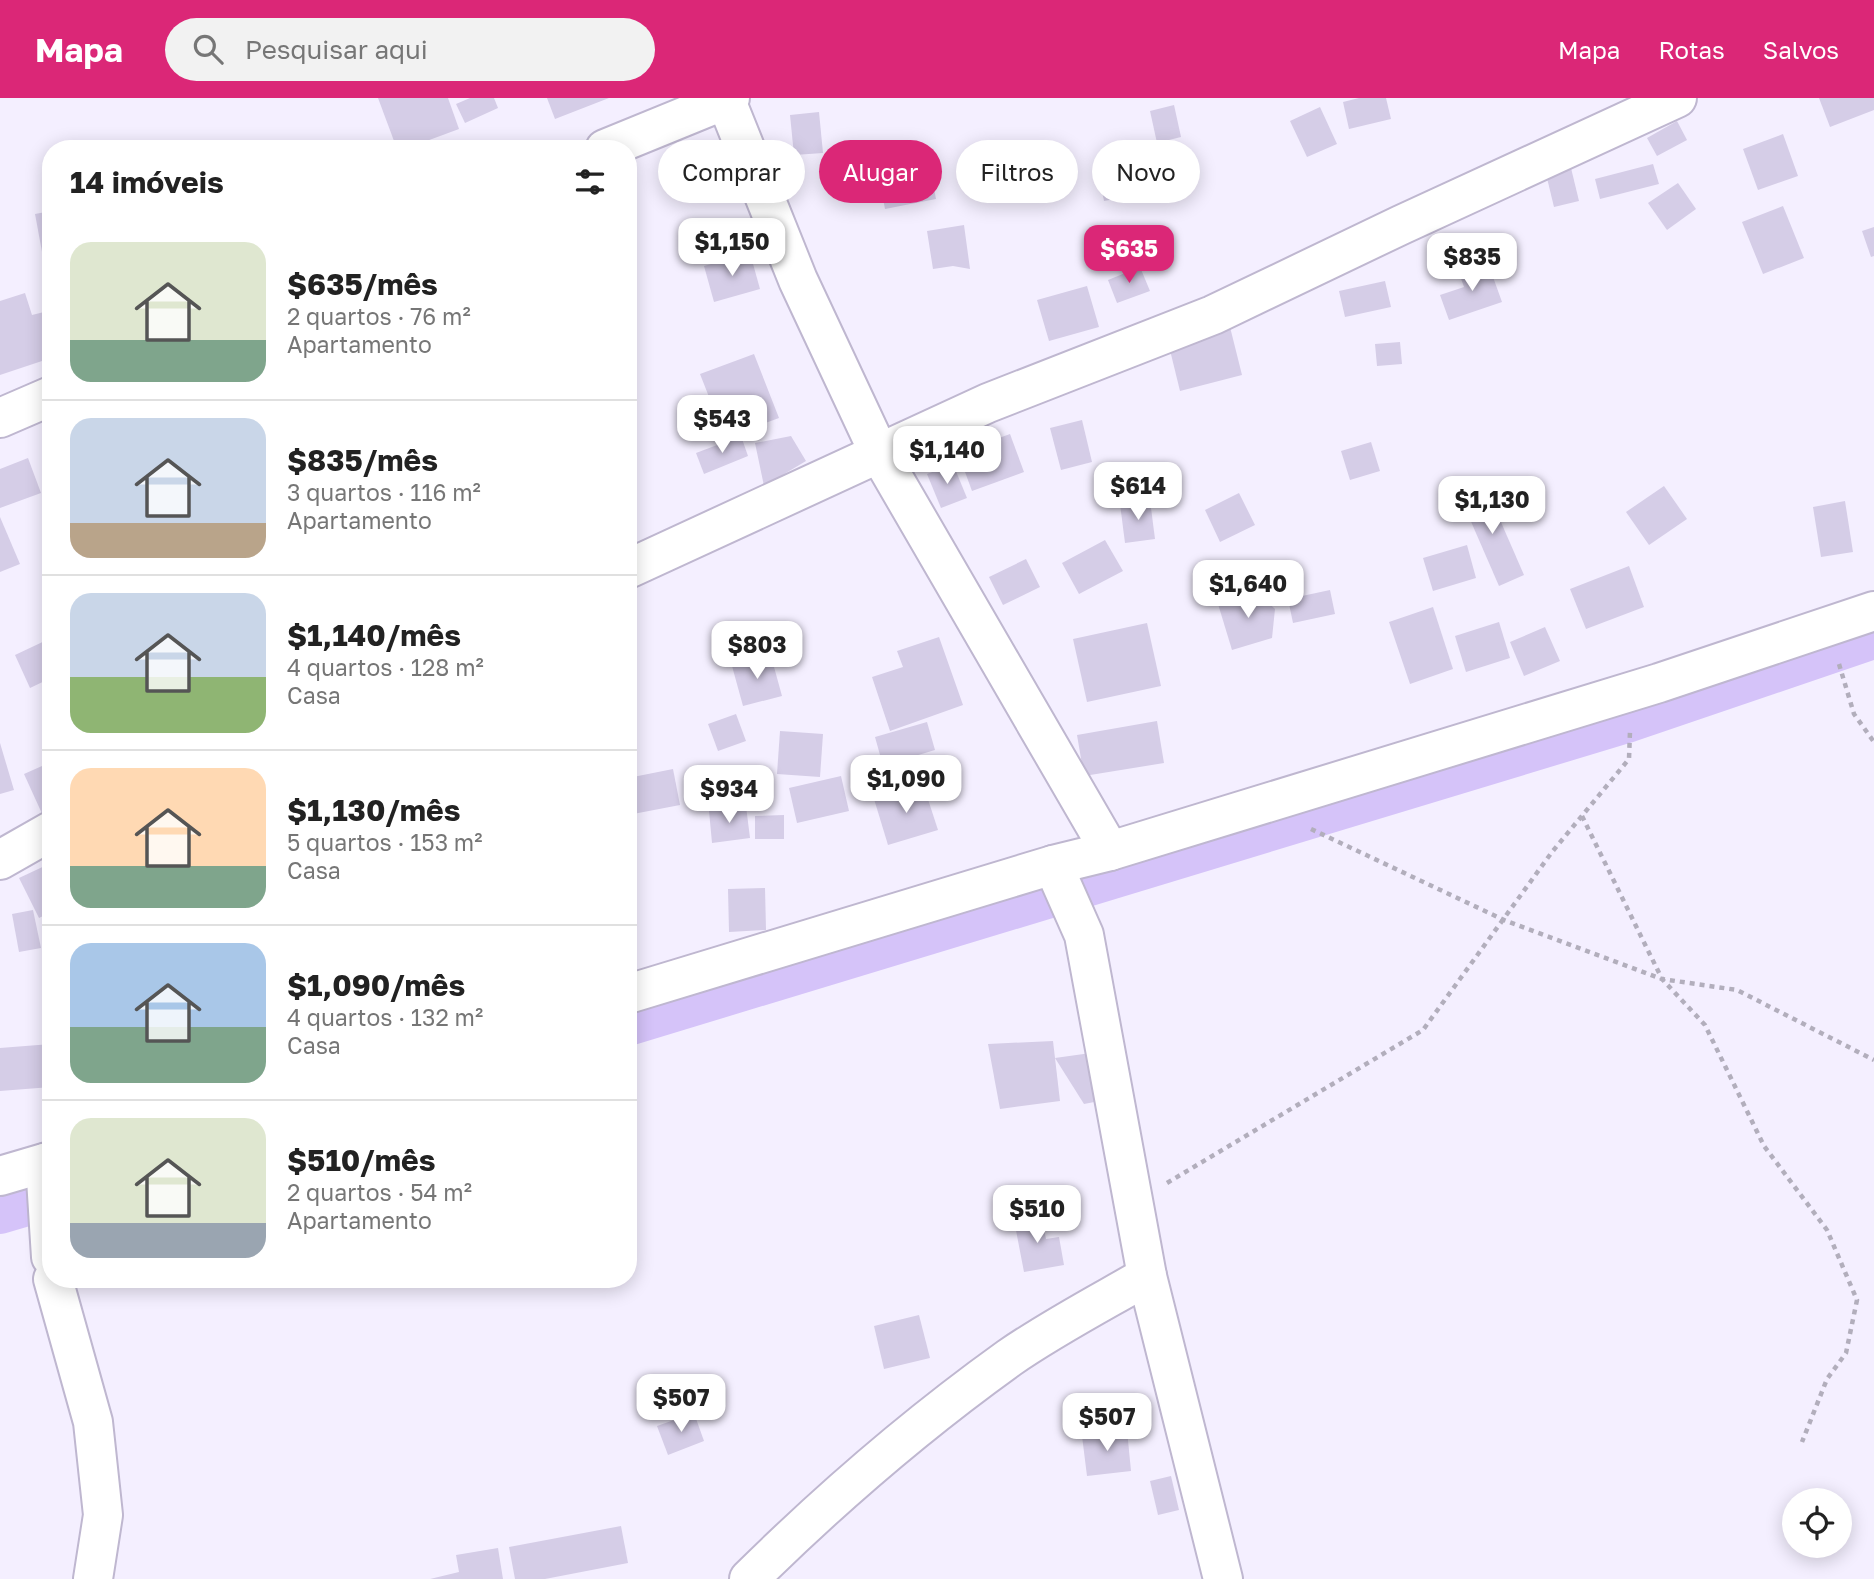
<!DOCTYPE html>
<html lang="pt">
<meta charset="utf-8">
<style>
body{margin:0;font-family:"Golos Text",sans-serif;background:#f2f2f2;color:#222;height:100vh;display:flex;flex-direction:column;font-size:26px;white-space:nowrap}
*{box-sizing:border-box;margin:0}
p{font-size:23px;color:#767676}
.icon{flex:none;width:38px;height:38px;fill:none;stroke:currentColor;stroke-width:2;stroke-linecap:round;stroke-linejoin:round}
.map{position:relative;flex:1;overflow:hidden}
.drawer{position:absolute;left:42px;top:42px;width:595px;height:1148px;display:flex;flex-direction:column;background:#fff;border-radius:28px;box-shadow:0 4px 18px #0003}
.drawer>*{flex:none}
.hud{position:absolute;left:658px;top:42px;width:665px;height:63px;display:flex;gap:14px}
.buttons{position:absolute;left:1782px;top:1390px;display:grid;gap:14px}
.buttons a{display:grid;place-items:center;width:70px;height:70px;border-radius:50%;background:#fff;box-shadow:0 4px 18px #0003;font-size:35px}
.price{position:absolute;translate:-50% -60px;padding:0 16px;border-radius:14px;background:#fff;color:#222;font-size:23px;line-height:46px;filter:drop-shadow(0 2px 4px #0008)}
.price::after{content:'';position:absolute;left:50%;top:42px;width:21px;height:16px;margin-left:-10px;background:inherit;clip-path:polygon(0 0,100% 0,50% 100%)}
.price.current{background:#db2777;color:#fff}
ul{padding:0;list-style:none}
li{display:flex;align-items:center;gap:21px;height:175px;padding:0 28px}
li+li{border-top:2px solid #e0e0e0}
li span{display:grid;place-items:center;flex:none;width:196px;height:140px;border-radius:21px;color:#555}
li>.icon{margin-inline-start:auto}
span .icon{width:84px;height:84px;fill:#fffc;stroke-width:1}
li b{font-size:30px}
h2{display:flex;justify-content:space-between;align-items:center;height:84px;padding:0 28px;font-size:30px}
.chip{padding:0 24px;border-radius:32px;background:#fff;box-shadow:0 4px 18px #0003;font-size:24px;line-height:63px}
.chip.current{background:#db2777;color:#fff}
header{display:flex;align-items:center;gap:42px;box-sizing:border-box;height:98px;padding:0 35px;background:#db2777;color:#fff}
header strong{font-size:33px}
nav{display:flex;gap:38px;margin-inline-start:auto;font-size:24px}
.search{width:490px;height:63px;background:#f2f2f2;display:flex;align-items:center;gap:18px;box-sizing:border-box;padding:0 24px;border-radius:38px;color:#767676;font-size:26px}
.map>svg:first-child{display:block}
.lines{fill:none;stroke-linecap:round;stroke-linejoin:round}
.canal{stroke:#d5c3f9;stroke-width:38}
.building{fill:#d5cde7}
.minor-casing{stroke:#bfb7d0;stroke-width:42}
.path{stroke:#b2aebc;stroke-width:4.5;stroke-dasharray:5 5;stroke-linecap:butt}
.minor{stroke:#fff;stroke-width:38}
</style>
<header>
<strong>Mapa</strong>
<div class="search"><svg class="icon" aria-label="search" viewBox="0 0 24 24"><circle cx="10" cy="10" r="6"/><path d="M15 15l6 6"/></svg>Pesquisar aqui</div>
<nav><a>Mapa</a><a>Rotas</a><a>Salvos</a></nav>
</header>
<div class="map">
<svg width="1874" height="1481" viewBox="0 0 1874 1481">
<rect width="100%" height="100%" fill="#f4efff"/>
<g class="lines">
<g class="canal">
<polyline points="628,929 1630,625 1874,542"/>
<polyline points="0,1117 51,1102"/>
</g>
</g>
<g class="building">
<polygon points="378,0 448,0 459,31 405,51 397,51"/>
<polygon points="470,0 494,0 498,10 465,25 456,6"/>
<polygon points="547,0 609,0 555,21"/>
<polygon points="1359,0 1386,0 1391,21 1349,31 1343,4"/>
<polygon points="1819,0 1874,0 1874,12 1830,29"/>
<polygon points="1174,7 1181,39 1157,45 1150,13"/>
<polygon points="1320,9 1337,46 1307,59 1290,23"/>
<polygon points="819,14 823,55 794,57 790,17"/>
<polygon points="1677,23 1687,42 1657,58 1647,40"/>
<polygon points="1783,36 1798,78 1758,92 1743,51"/>
<polygon points="1140,60 1147,95 1104,103 1097,68"/>
<polygon points="929,64 936,101 885,111 878,73"/>
<polygon points="1653,66 1659,86 1600,101 1595,81"/>
<polygon points="1571,70 1579,103 1554,109 1546,76"/>
<polygon points="1678,85 1696,111 1667,132 1648,105"/>
<polygon points="1783,108 1804,160 1763,176 1742,124"/>
<polygon points="51,113 51,185 48,186 35,116"/>
<polygon points="964,127 970,171 953,168 933,171 927,133"/>
<polygon points="1874,129 1874,158 1871,159 1862,133"/>
<polygon points="750,155 760,191 714,204 704,168"/>
<polygon points="1488,165 1502,204 1449,222 1440,197 1464,189 1459,175"/>
<polygon points="1140,169 1150,193 1117,205 1108,182"/>
<polygon points="1385,183 1391,209 1345,219 1339,193"/>
<polygon points="1087,188 1099,229 1049,243 1037,202"/>
<polygon points="25,195 32,217 48,213 51,221 51,260 0,277 0,203"/>
<polygon points="1230,229 1242,277 1180,293 1168,244"/>
<polygon points="1400,244 1402,266 1377,268 1375,246"/>
<polygon points="754,256 779,320 757,328 754,320 722,332 700,276"/>
<polygon points="1082,322 1092,364 1061,372 1050,330"/>
<polygon points="1010,336 1024,374 972,393 958,355"/>
<polygon points="741,338 748,358 704,376 696,355"/>
<polygon points="791,338 806,363 764,388 755,345"/>
<polygon points="1371,344 1380,373 1350,382 1341,353"/>
<polygon points="28,360 41,395 0,410 0,371"/>
<polygon points="953,366 967,400 941,410 927,376"/>
<polygon points="1664,388 1687,421 1649,447 1626,414"/>
<polygon points="1487,392 1524,477 1499,488 1459,396"/>
<polygon points="1239,395 1255,427 1220,444 1205,412"/>
<polygon points="1150,402 1155,441 1125,445 1120,406"/>
<polygon points="1845,403 1853,454 1821,459 1813,409"/>
<polygon points="0,419 20,466 0,474"/>
<polygon points="1105,442 1123,473 1079,496 1062,465"/>
<polygon points="1467,447 1476,480 1433,493 1423,460"/>
<polygon points="1026,461 1040,489 1003,507 989,479"/>
<polygon points="1629,468 1644,509 1586,531 1570,491"/>
<polygon points="1330,492 1335,516 1293,525 1288,501"/>
<polygon points="1258,495 1275,511 1272,540 1232,552 1218,506"/>
<polygon points="1433,509 1453,571 1410,586 1389,524"/>
<polygon points="1499,524 1510,560 1466,574 1455,538"/>
<polygon points="1147,525 1161,588 1087,604 1073,541"/>
<polygon points="1545,529 1560,563 1524,578 1510,544"/>
<polygon points="939,539 963,607 890,633 872,579 903,569 897,553"/>
<polygon points="51,540 51,580 30,590 15,557"/>
<polygon points="771,558 782,598 743,608 732,568"/>
<polygon points="736,616 746,643 718,653 708,626"/>
<polygon points="1157,623 1164,665 1084,678 1077,637"/>
<polygon points="927,624 935,652 915,658 919,674 887,682 875,639"/>
<polygon points="780,633 823,636 820,679 777,676"/>
<polygon points="0,645 14,692 0,696"/>
<polygon points="51,664 51,717 44,720 24,676"/>
<polygon points="673,671 680,707 628,717 628,680"/>
<polygon points="841,678 849,713 797,725 789,690"/>
<polygon points="923,686 938,732 888,747 874,701"/>
<polygon points="746,708 750,740 712,745 709,713"/>
<polygon points="784,717 784,741 755,741 755,718"/>
<polygon points="51,765 51,814 39,820 19,780"/>
<polygon points="765,790 766,832 729,834 728,791"/>
<polygon points="33,812 41,850 19,854 12,816"/>
<polygon points="1053,943 1060,1003 1000,1011 988,946"/>
<polygon points="51,946 51,989 0,993 0,950"/>
<polygon points="1105,953 1115,1000 1084,1006 1055,960"/>
<polygon points="1041,1117 1046,1141 1059,1139 1064,1167 1024,1174 1014,1122"/>
<polygon points="919,1217 930,1260 884,1271 874,1228"/>
<polygon points="694,1315 704,1343 668,1357 657,1328"/>
<polygon points="1127,1332 1131,1373 1087,1378 1082,1338"/>
<polygon points="1171,1378 1179,1412 1158,1417 1150,1383"/>
<polygon points="621,1428 628,1465 545,1481 515,1481 509,1449"/>
<polygon points="498,1450 503,1481 430,1481 459,1474 456,1457"/>
</g>
<g class="lines">
<defs>
<g id="minor">
<polyline points="725,0 798,182 879,355 1110,753 1659,585 1874,513"/>
<polyline points="605,51 730,0"/>
<polyline points="0,320 51,298"/>
<polyline points="628,471 988,305 1213,217 1401,127 1677,0"/>
<polyline points="0,762 51,733"/>
<polyline points="1053,767 1084,837 1147,1178 1223,1481"/>
<polyline points="628,896 1053,767 1110,753"/>
<polyline points="45,1065 51,1159"/>
<polyline points="0,1078 51,1063"/>
<polyline points="53,1181 93,1324 103,1417 93,1481"/>
<path d="M749 1481C830 1401 917 1326 1009 1260 1052 1230 1102 1204 1147 1178"/>
</g>
</defs>
<use href="#minor" class="minor-casing"/>
<g class="path">
<polyline points="1839,566 1854,616 1874,644"/>
<polyline points="1582,718 1662,881 1705,927 1764,1048 1827,1132 1857,1202 1846,1255 1827,1281 1802,1344"/>
<polyline points="1311,731 1504,822 1662,881 1737,892 1874,962"/>
<polyline points="1167,1085 1423,932 1552,754 1629,661 1630,633"/>
</g>
<use href="#minor" class="minor"/>
</g>
</svg>
<div class="buttons">
<a><svg class="icon" aria-label="locate" viewBox="0 0 24 24"><circle cx="12" cy="12" r="6"/><path d="M12 2v4M12 18v4M2 12h4M18 12h4"/></svg></a>
</div>
<b class="price" style="left:732px;top:180px">$1,150</b>
<b class="price current" style="left:1129px;top:187px">$635</b>
<b class="price" style="left:1472px;top:195px">$835</b>
<b class="price" style="left:722px;top:357px">$543</b>
<b class="price" style="left:947px;top:388px">$1,140</b>
<b class="price" style="left:1138px;top:424px">$614</b>
<b class="price" style="left:1492px;top:438px">$1,130</b>
<b class="price" style="left:1248px;top:522px">$1,640</b>
<b class="price" style="left:757px;top:583px">$803</b>
<b class="price" style="left:906px;top:717px">$1,090</b>
<b class="price" style="left:729px;top:727px">$934</b>
<b class="price" style="left:1037px;top:1147px">$510</b>
<b class="price" style="left:681px;top:1336px">$507</b>
<b class="price" style="left:1107px;top:1355px">$507</b>
<div class="hud">
<a class="chip">Comprar</a>
<a class="chip current">Alugar</a>
<a class="chip">Filtros</a>
<a class="chip">Novo</a>
</div>
<section class="drawer">
<h2>14 imóveis<svg class="icon" aria-label="filters" viewBox="0 0 24 24"><path d="M4 7h16M4 17h16"/><circle cx="9" cy="7" r="2"/><circle cx="15" cy="17" r="2"/></svg></h2>
<ul>
<li><span style="background:linear-gradient(#dfe7d0 70%,#7fa58c 0)"><svg class="icon" aria-label="home" viewBox="0 0 24 24"><path d="M3 11l9-7 9 7M6 9v11h12V9"/></svg></span><div><b>$635/mês</b><p>2 quartos · 76 m²</p><p>Apartamento</p></div></li>
<li><span style="background:linear-gradient(#c9d6e8 75%,#b9a48a 0)"><svg class="icon" aria-label="home" viewBox="0 0 24 24"><path d="M3 11l9-7 9 7M6 9v11h12V9"/></svg></span><div><b>$835/mês</b><p>3 quartos · 116 m²</p><p>Apartamento</p></div></li>
<li><span style="background:linear-gradient(#c9d6e8 60%,#8fb573 0)"><svg class="icon" aria-label="home" viewBox="0 0 24 24"><path d="M3 11l9-7 9 7M6 9v11h12V9"/></svg></span><div><b>$1,140/mês</b><p>4 quartos · 128 m²</p><p>Casa</p></div></li>
<li><span style="background:linear-gradient(#ffd9b3 70%,#7fa58c 0)"><svg class="icon" aria-label="home" viewBox="0 0 24 24"><path d="M3 11l9-7 9 7M6 9v11h12V9"/></svg></span><div><b>$1,130/mês</b><p>5 quartos · 153 m²</p><p>Casa</p></div></li>
<li><span style="background:linear-gradient(#a9c7e8 60%,#7fa58c 0)"><svg class="icon" aria-label="home" viewBox="0 0 24 24"><path d="M3 11l9-7 9 7M6 9v11h12V9"/></svg></span><div><b>$1,090/mês</b><p>4 quartos · 132 m²</p><p>Casa</p></div></li>
<li><span style="background:linear-gradient(#dfe7d0 75%,#9aa5b1 0)"><svg class="icon" aria-label="home" viewBox="0 0 24 24"><path d="M3 11l9-7 9 7M6 9v11h12V9"/></svg></span><div><b>$510/mês</b><p>2 quartos · 54 m²</p><p>Apartamento</p></div></li>
</ul>
</section>
</div>
